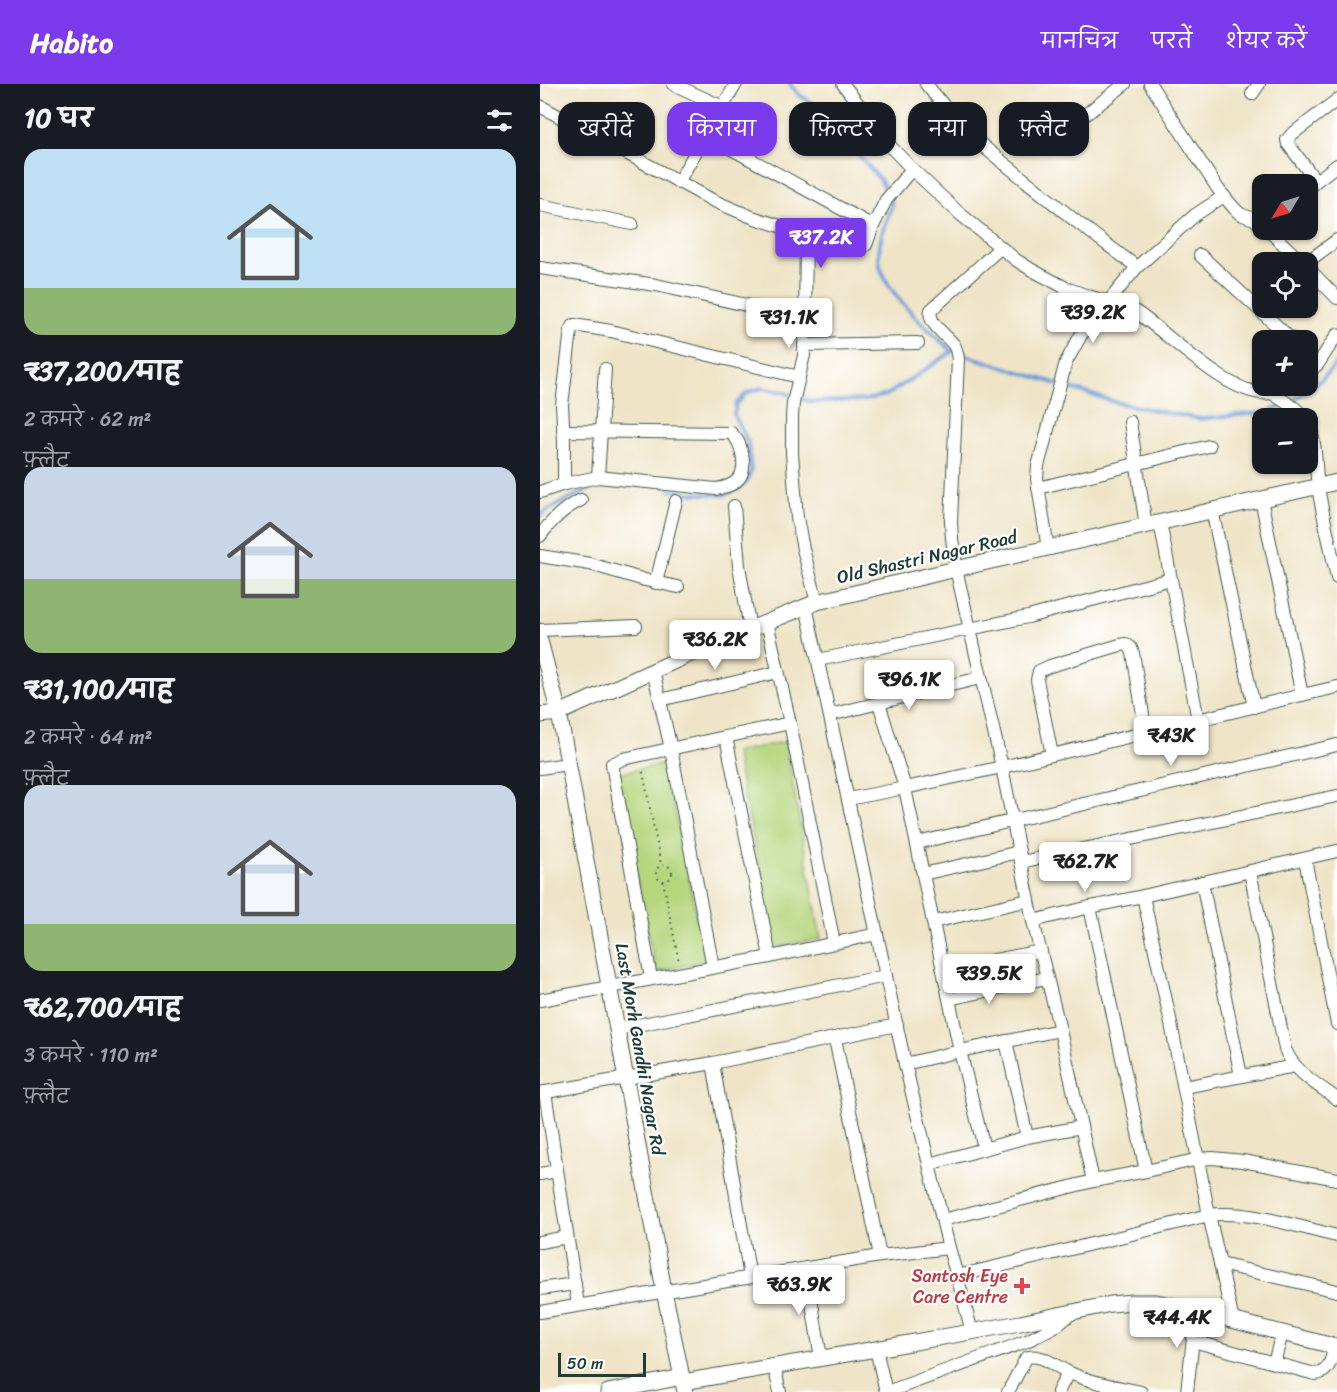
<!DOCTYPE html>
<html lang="hi">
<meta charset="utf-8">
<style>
body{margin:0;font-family:Sriracha,"Playpen Sans Deva",sans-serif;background:#20242c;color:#f1f3f6;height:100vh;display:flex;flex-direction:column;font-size:22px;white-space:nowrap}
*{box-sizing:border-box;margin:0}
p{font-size:20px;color:#9ea1a6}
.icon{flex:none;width:33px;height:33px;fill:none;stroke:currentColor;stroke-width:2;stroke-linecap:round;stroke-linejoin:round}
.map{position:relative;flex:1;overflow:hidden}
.details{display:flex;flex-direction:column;background:#171b24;width:540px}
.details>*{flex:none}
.banner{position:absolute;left:18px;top:18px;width:570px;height:54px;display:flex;gap:12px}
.needle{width:39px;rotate:232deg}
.tools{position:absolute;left:712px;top:90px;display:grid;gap:12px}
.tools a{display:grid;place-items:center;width:66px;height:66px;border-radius:12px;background:#171b24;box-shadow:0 2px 4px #0004;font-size:30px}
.scale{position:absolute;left:18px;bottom:15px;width:88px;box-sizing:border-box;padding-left:6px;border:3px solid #1f3d34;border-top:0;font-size:16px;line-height:21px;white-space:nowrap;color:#1f3d34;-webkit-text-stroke:4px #fff;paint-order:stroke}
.price{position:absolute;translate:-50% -51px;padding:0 14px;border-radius:6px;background:#fff;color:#222;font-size:20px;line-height:39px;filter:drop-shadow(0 2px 3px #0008)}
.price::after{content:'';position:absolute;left:50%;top:36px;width:18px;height:14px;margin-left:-9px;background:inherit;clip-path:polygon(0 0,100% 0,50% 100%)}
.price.selected{background:#7c3aed;color:#fff}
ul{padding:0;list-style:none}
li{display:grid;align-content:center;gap:12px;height:318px;padding:0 24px}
li span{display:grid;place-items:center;height:186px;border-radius:18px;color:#555}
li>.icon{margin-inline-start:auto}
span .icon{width:108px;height:108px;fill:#fffc;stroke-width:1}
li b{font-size:26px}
h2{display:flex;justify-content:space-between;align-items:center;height:72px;padding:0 24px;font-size:26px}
.tag{padding:0 21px;border-radius:18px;background:#171b24;box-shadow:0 2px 4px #0004;font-size:21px;line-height:54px}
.tag.selected{background:#7c3aed;color:#fff}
header{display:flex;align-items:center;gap:36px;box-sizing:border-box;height:84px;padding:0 30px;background:#7c3aed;color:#fff}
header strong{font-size:28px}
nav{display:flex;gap:33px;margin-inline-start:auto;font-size:21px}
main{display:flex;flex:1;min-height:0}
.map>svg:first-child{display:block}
.green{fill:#b6d67e;stroke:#6a8a59;stroke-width:1.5}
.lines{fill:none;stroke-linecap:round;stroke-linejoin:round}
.stream{stroke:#6c9cd5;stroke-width:4}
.minor-casing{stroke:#3e564a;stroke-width:14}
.tertiary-casing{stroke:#3e564a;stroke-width:17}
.path{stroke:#3e564a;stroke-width:2;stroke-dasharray:1.5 4.5;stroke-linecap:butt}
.minor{stroke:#fff;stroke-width:12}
.tertiary{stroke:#fff;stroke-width:15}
.health-dot{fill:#e0444e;stroke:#fff;stroke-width:2}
.labels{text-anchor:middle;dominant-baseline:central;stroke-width:4.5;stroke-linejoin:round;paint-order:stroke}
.street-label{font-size:18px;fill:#1f3d34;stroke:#fff}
.health-label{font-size:18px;fill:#be3a42;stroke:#fff;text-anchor:end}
</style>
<header>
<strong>Habito</strong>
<nav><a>मानचित्र</a><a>परतें</a><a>शेयर करें</a></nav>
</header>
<main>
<section class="details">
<h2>10 घर<svg class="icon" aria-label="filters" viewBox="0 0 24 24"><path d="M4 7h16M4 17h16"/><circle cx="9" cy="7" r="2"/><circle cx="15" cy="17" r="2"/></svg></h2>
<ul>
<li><span style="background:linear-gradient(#bfe0f5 75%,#8fb573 0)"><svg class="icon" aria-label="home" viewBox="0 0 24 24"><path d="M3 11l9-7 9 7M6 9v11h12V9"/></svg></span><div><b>₹37,200/माह</b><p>2 कमरे · 62 m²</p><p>फ़्लैट</p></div></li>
<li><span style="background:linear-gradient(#c9d6e8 60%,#8fb573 0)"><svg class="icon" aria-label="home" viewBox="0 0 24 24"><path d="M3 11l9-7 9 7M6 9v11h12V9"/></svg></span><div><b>₹31,100/माह</b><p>2 कमरे · 64 m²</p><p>फ़्लैट</p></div></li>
<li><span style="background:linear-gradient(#c9d6e8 75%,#8fb573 0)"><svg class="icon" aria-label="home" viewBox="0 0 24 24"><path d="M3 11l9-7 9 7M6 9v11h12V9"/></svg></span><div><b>₹62,700/माह</b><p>3 कमरे · 110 m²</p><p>फ़्लैट</p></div></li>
</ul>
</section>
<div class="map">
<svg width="797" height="1308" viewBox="0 0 797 1308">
<rect width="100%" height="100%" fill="#fff"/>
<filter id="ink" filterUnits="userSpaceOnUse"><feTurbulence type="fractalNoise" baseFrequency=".0167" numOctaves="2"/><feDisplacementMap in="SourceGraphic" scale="12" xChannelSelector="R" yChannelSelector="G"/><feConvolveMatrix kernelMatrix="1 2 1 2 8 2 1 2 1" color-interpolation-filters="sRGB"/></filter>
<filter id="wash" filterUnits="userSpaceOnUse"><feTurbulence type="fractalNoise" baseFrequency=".008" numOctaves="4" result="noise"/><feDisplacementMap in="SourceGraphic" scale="24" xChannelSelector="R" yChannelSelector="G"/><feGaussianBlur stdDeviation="1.35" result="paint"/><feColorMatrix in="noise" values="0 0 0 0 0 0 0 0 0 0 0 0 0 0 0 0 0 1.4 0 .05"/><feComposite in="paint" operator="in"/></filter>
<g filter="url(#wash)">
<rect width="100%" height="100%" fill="#efe4c7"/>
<g class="green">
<polygon points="245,658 281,855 236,863 195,668"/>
<polygon points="125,680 166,877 116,888 75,690"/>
</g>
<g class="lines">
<g class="stream">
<path d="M250 0 259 11 266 15 282 28 341 97 352 120C346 138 338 155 339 175 341 206 387 244 410 265"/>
<polyline points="419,269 575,318 628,329 662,335 728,328 745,321"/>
<polyline points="752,318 779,298 797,279"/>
<polyline points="130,406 147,409 184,411 197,406 206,399 211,387 208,359 194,331 196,320 207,309 221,304 243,308 271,318 325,316 347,311 413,267"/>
<polyline points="0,433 6,427 31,414 61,400 81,401"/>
</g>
</g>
</g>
<g filter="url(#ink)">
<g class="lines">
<defs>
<g id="minor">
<polyline points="133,0 183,23"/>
<path d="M303 0 350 62 372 85 419 129 476 176 492 186 526 204 545 211 584 223 596 228C630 250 690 315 732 309 737 308 744 304 749 302"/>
<polyline points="386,0 413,33 444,63 537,138 597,183"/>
<polyline points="610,0 678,105 694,124 700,130 714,135 723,142"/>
<polyline points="712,10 719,0"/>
<polyline points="0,22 174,117 212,133 255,147 265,152 266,156 265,234 116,201 0,184"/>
<polyline points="166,51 333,142 346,116 372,85"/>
<polyline points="515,54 585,0"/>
<polyline points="776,97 797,81"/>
<polyline points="138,98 196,0"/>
<polyline points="768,104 776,97 748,60 747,56 751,51 797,16"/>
<polyline points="0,121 92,140"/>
<polyline points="728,146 762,178"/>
<polyline points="326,161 333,142"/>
<path d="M460 164 391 226C387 240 407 251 414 261 417 266 417 270 418 275L411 438 412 454 416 485 462 683 493 837 520 946 553 1097"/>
<polyline points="660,171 752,256"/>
<polyline points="767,178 797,156"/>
<polyline points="768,184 797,214"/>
<polyline points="265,234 264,271 253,319 252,332 252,369 257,434 263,465 277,518"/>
<polyline points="264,261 378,259"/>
<polyline points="768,289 778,280 797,251"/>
<polyline points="732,309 756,325 765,334"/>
<polyline points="590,338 606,442"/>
<path d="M768 339C777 359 775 382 778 403 783 433 791 464 797 494"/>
<polyline points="58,393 65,285"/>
<polyline points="24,400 24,358 22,321 31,246 34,241 71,247 259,293"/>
<polyline points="498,404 669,362"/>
<path d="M0 408 24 400 58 393 176 405C197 402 207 392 202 370 200 361 198 355 191 349L23 347"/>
<polyline points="721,415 762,611 797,603"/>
<polyline points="194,422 199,482 210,545"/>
<polyline points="672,426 714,623"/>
<polyline points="620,438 658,636"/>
<path d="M0 452C11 437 23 424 41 416"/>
<polyline points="508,465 497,395 498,382 526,278 541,251 597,183 655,131 684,112"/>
<polyline points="0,472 50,480 105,496 138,503"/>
<polyline points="116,499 136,417"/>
<path d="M266 522 365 980 409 1164 417 1192 519 1168 669 1131C709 1126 758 1143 797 1152"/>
<polyline points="227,538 250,639 294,859"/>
<polyline points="0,546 96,542"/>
<polyline points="278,576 488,533 631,495"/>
<polyline points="113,586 131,665 173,883"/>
<polyline points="120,616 238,588"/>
<polyline points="339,619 365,704 462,683 762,611"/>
<polyline points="290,631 440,594"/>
<polyline points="186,653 230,873"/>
<polyline points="512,671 497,596 499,587 510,582 580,561 586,560 591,564 593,569 606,649"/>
<polyline points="0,684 28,680"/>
<polyline points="308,715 365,704 409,915"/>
<polyline points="377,759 797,661"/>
<polyline points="765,775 797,940"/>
<polyline points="481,778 797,712"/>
<path d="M710 787 745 965C754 988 778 1001 797 1015"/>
<polyline points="383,790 479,768"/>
<polyline points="662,798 701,992"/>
<polyline points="550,823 606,1087"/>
<polyline points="493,837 550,823 603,812"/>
<polyline points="393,838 489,816"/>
<polyline points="403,886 501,867"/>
<polyline points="111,894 72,680 83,675 250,639"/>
<polyline points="0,916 230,873 337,850"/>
<polyline points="77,945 346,892"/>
<polyline points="295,955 340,1172"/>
<polyline points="466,957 487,1053"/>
<polyline points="173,979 210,1193"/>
<polyline points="365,980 420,967 520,946"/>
<polyline points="644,1003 755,982"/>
<polyline points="5,1008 38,1221"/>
<polyline points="0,1009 173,979 357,941"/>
<polyline points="444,1064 420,967 409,915 506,894"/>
<polyline points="390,1080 487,1053 541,1043"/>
<polyline points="0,1090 17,1087"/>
<polyline points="403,1136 553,1097 606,1087 659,1075 672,1074 703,1077 797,1095"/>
<polyline points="0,1158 27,1153"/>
<polyline points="680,1180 797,1207"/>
<polyline points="266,1184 281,1274"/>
<polyline points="417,1192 432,1248"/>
<polyline points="0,1205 35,1200"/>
<polyline points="0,1228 340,1172 409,1164"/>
<polyline points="693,1237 669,1131 629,930 603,812 797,767"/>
<path d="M653 1257 775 1290C790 1289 791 1275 795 1262"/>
<polyline points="336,1265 346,1308"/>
<polyline points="734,1279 742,1249"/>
<polyline points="234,1282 240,1308"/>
<polyline points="347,1308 487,1257 519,1240 532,1229"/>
<path d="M468 1308 486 1274C499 1268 515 1282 526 1287 548 1298 577 1303 601 1308"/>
<polyline points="518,1308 528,1289"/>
<polyline points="647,1308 656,1227"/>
</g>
<g id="tertiary">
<polyline points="0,557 19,629 77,945 124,1207 145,1308"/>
<polyline points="0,631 19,629 166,563 277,518 416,485 797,398"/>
<polyline points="143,1298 336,1265 480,1239 571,1220 592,1218 616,1218 656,1227 797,1263"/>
<polyline points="68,1308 142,1293"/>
</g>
</defs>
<use href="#minor" class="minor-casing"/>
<use href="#tertiary" class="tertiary-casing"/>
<g class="path">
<polyline points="103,688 121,781"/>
<circle cx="124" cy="789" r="8"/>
<polyline points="123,797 139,878"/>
</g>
<use href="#minor" class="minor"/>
<use href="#tertiary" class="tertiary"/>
</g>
</g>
<path class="health-dot" d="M479 1193h6v6h6v6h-6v6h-6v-6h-6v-6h6z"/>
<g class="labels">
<g class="street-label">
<text transform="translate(387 473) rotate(-13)">Old Shastri Nagar Road</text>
<text transform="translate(100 965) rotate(80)">Last Morh Gandhi Nagar Rd</text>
</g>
<g class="health-label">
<text x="468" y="1192">Santosh Eye<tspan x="468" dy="21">Care Centre</tspan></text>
</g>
</g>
</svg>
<div class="tools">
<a><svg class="needle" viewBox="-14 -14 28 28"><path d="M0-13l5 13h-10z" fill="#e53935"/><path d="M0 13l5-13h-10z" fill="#9ea1a6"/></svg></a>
<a><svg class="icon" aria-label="locate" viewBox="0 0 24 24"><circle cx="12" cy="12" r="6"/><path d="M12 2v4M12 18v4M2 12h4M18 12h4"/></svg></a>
<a>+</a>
<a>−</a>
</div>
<div class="scale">50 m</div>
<b class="price selected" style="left:281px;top:185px">₹37.2K</b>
<b class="price" style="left:553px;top:260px">₹39.2K</b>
<b class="price" style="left:249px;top:265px">₹31.1K</b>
<b class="price" style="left:175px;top:587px">₹36.2K</b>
<b class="price" style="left:369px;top:627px">₹96.1K</b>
<b class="price" style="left:631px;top:683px">₹43K</b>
<b class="price" style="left:545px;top:809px">₹62.7K</b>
<b class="price" style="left:449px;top:921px">₹39.5K</b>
<b class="price" style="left:259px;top:1232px">₹63.9K</b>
<b class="price" style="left:637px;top:1265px">₹44.4K</b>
<div class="banner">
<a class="tag">खरीदें</a>
<a class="tag selected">किराया</a>
<a class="tag">फ़िल्टर</a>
<a class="tag">नया</a>
<a class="tag">फ़्लैट</a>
</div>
</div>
</main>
